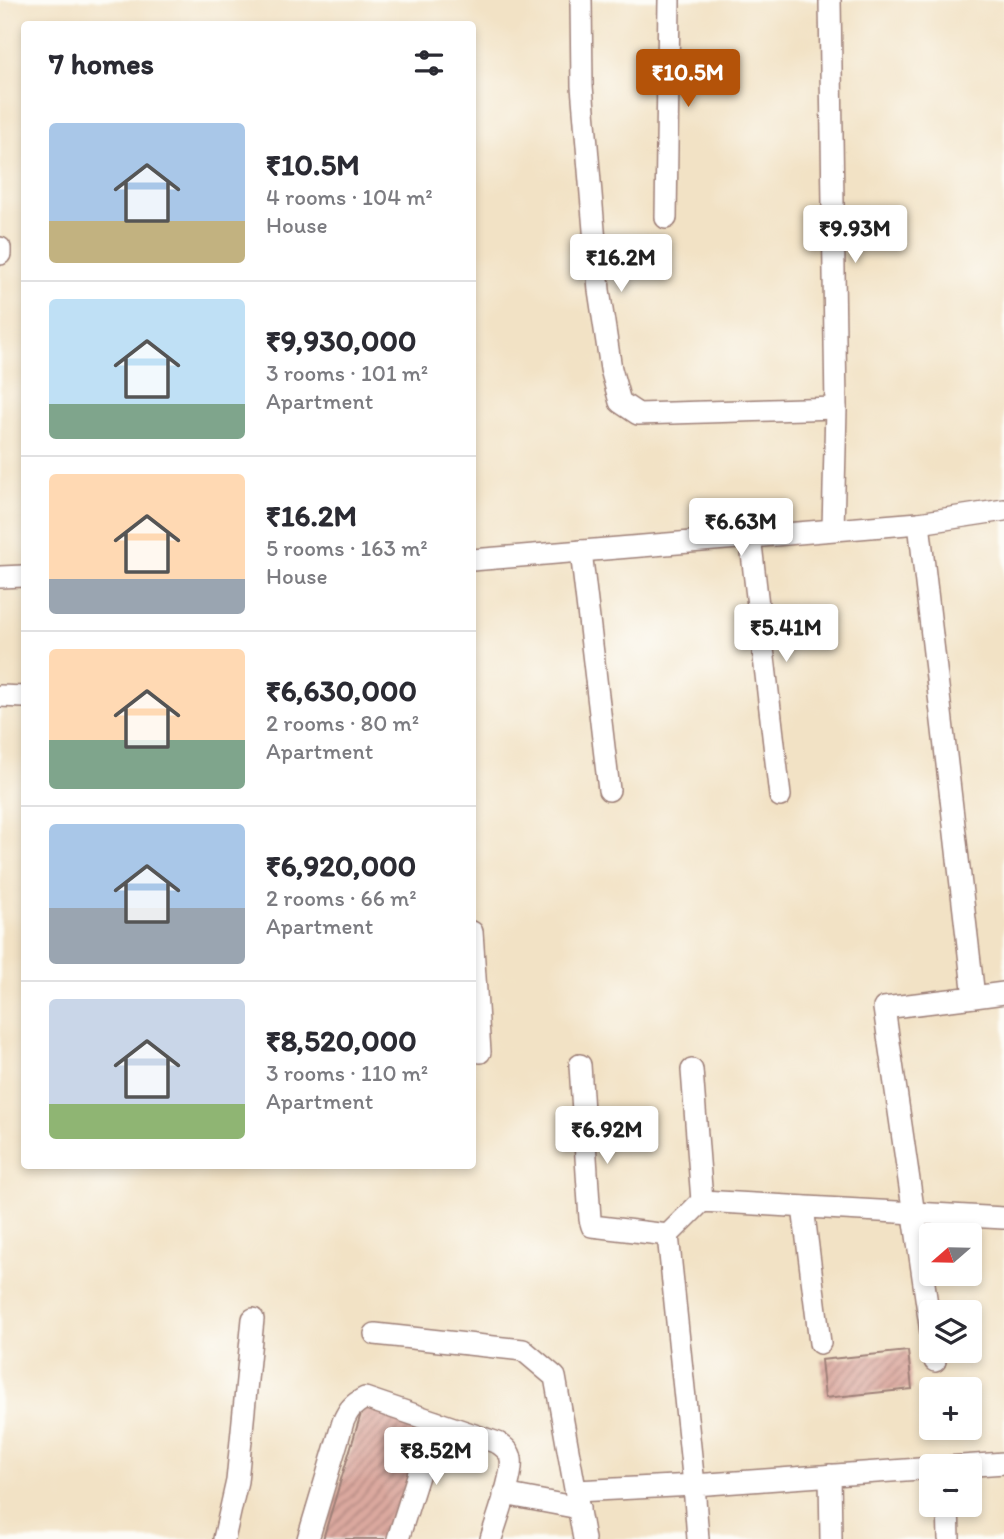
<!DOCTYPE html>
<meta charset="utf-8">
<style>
body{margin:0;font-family:Itim,sans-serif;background:#f2f2f3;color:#2b2b33;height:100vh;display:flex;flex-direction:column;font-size:26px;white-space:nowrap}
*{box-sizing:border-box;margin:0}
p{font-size:23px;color:#7c7c81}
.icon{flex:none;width:38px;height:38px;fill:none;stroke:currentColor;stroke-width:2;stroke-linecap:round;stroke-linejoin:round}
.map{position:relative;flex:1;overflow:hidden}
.drawer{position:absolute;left:21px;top:21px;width:455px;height:1148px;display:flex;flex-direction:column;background:#fff;border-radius:7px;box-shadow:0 4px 10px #0003}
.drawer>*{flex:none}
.needle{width:46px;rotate:250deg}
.tools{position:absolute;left:919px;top:1223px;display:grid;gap:14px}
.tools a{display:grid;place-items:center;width:63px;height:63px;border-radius:7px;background:#fff;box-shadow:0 4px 10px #0003;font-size:35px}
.price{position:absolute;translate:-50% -60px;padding:0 16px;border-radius:7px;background:#fff;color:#222;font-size:23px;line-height:46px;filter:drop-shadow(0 2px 4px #0008)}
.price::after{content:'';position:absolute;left:50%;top:42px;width:21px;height:16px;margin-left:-10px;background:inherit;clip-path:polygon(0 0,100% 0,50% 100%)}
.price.active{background:#b45309;color:#fff}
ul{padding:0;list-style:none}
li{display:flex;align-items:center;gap:21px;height:175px;padding:0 28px}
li+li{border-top:2px solid #e1e1e2}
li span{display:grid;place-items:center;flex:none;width:196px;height:140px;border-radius:7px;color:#555}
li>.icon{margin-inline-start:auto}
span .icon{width:84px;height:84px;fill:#fffc;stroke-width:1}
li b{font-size:30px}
h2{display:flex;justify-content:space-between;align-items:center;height:84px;padding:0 28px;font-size:30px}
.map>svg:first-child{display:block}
.building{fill:url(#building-hatch)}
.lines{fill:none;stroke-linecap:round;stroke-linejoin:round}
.minor-casing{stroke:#9e8078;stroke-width:24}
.minor{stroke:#fff;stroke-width:21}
</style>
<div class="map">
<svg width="1004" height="1539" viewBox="0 0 1004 1539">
<defs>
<pattern id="building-hatch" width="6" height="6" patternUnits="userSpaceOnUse" patternTransform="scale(1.75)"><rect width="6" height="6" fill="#dba99f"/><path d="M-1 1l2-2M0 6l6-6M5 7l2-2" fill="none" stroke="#b48982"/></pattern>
</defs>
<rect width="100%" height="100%" fill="#fdfcf7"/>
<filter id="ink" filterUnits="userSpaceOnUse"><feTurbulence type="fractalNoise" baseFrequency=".0143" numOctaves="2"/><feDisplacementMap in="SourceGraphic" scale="14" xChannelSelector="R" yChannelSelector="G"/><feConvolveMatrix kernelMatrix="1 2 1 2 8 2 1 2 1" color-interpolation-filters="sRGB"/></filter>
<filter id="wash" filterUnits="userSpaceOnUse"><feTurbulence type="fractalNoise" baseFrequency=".00686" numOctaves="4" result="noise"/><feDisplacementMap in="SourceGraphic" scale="28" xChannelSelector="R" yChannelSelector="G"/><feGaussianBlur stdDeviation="1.57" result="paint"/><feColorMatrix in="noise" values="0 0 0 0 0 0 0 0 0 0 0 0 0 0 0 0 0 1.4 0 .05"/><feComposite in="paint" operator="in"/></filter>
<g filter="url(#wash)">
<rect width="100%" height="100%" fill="#f2e2c5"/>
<g id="blocks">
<g class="building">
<polygon points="908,1351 912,1389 825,1398 821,1360"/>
<polygon points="363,1407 424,1426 390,1539 323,1539"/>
</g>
</g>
</g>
<g filter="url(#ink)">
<use href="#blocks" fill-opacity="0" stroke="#9e8078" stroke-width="2"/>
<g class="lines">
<defs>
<g id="minor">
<polyline points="581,0 582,86 599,290 611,369 620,402 638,414 836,408"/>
<polyline points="830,0 836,408 833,529"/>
<polyline points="666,218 669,0"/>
<polyline points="0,248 0,254"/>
<polyline points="919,523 974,997 884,1008 931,1332"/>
<polyline points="750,536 780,796"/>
<polyline points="581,551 609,790"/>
<polyline points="472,560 919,523 1004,510"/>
<polyline points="0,577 24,576"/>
<polyline points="0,696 24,697"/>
<polyline points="472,932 480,1052"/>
<polyline points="974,997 1004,993"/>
<polyline points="580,1065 590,1219 592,1226 668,1235"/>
<polyline points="692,1070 702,1201"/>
<polyline points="803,1207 820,1343"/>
<polyline points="668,1235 702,1201 1004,1218"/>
<polyline points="375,1334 523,1350 555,1377 584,1539"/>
<polyline points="934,1351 935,1361"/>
<polyline points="830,1475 831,1539"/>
<polyline points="576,1491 694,1485 668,1235"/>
<polyline points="504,1494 579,1508"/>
<polyline points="948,1505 949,1539"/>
<polyline points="224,1539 237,1481 253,1319"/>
<path d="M308 1539 343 1422C348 1410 353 1404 365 1398L498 1443C504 1447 510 1451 511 1459 514 1475 496 1521 491 1539"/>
<polyline points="398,1539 435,1422"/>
<polyline points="698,1539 694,1485 1004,1463"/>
</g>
</defs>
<use href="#minor" class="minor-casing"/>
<use href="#minor" class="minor"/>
</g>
</g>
</svg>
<div class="tools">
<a><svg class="needle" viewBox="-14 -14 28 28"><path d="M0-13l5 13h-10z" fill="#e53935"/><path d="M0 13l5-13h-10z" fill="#7c7c81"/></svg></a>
<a><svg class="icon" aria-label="layers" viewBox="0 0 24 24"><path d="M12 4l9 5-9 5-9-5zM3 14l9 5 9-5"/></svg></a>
<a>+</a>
<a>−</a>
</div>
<b class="price active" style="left:688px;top:109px">₹10.5M</b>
<b class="price" style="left:855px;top:265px">₹9.93M</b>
<b class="price" style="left:621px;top:294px">₹16.2M</b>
<b class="price" style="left:741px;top:558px">₹6.63M</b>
<b class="price" style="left:786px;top:664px">₹5.41M</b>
<b class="price" style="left:607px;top:1166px">₹6.92M</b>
<b class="price" style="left:436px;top:1487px">₹8.52M</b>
<section class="drawer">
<h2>7 homes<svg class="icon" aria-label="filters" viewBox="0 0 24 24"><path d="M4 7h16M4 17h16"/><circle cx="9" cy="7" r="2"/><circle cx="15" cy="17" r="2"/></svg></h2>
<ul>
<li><span style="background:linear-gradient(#a9c7e8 70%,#c2b280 0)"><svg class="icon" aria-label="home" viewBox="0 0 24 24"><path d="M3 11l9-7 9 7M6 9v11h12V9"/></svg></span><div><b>₹10.5M</b><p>4 rooms · 104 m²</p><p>House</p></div></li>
<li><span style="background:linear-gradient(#bfe0f5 75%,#7fa58c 0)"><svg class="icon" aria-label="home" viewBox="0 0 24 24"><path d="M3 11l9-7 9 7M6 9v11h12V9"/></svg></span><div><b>₹9,930,000</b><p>3 rooms · 101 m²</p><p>Apartment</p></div></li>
<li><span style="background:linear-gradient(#ffd9b3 75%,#9aa5b1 0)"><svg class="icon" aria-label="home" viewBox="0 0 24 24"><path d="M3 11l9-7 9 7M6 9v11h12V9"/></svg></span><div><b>₹16.2M</b><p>5 rooms · 163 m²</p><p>House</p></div></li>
<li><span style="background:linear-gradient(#ffd9b3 65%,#7fa58c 0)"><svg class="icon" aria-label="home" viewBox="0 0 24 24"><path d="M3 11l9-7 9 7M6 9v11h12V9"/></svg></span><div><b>₹6,630,000</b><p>2 rooms · 80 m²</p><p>Apartment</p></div></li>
<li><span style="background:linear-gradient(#a9c7e8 60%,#9aa5b1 0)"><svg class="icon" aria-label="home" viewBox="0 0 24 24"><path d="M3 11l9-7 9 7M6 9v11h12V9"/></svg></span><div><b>₹6,920,000</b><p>2 rooms · 66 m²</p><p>Apartment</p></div></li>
<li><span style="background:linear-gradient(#c9d6e8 75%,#8fb573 0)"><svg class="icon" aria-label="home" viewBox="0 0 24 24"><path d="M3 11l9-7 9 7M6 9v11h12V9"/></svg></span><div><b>₹8,520,000</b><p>3 rooms · 110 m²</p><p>Apartment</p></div></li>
</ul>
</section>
</div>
